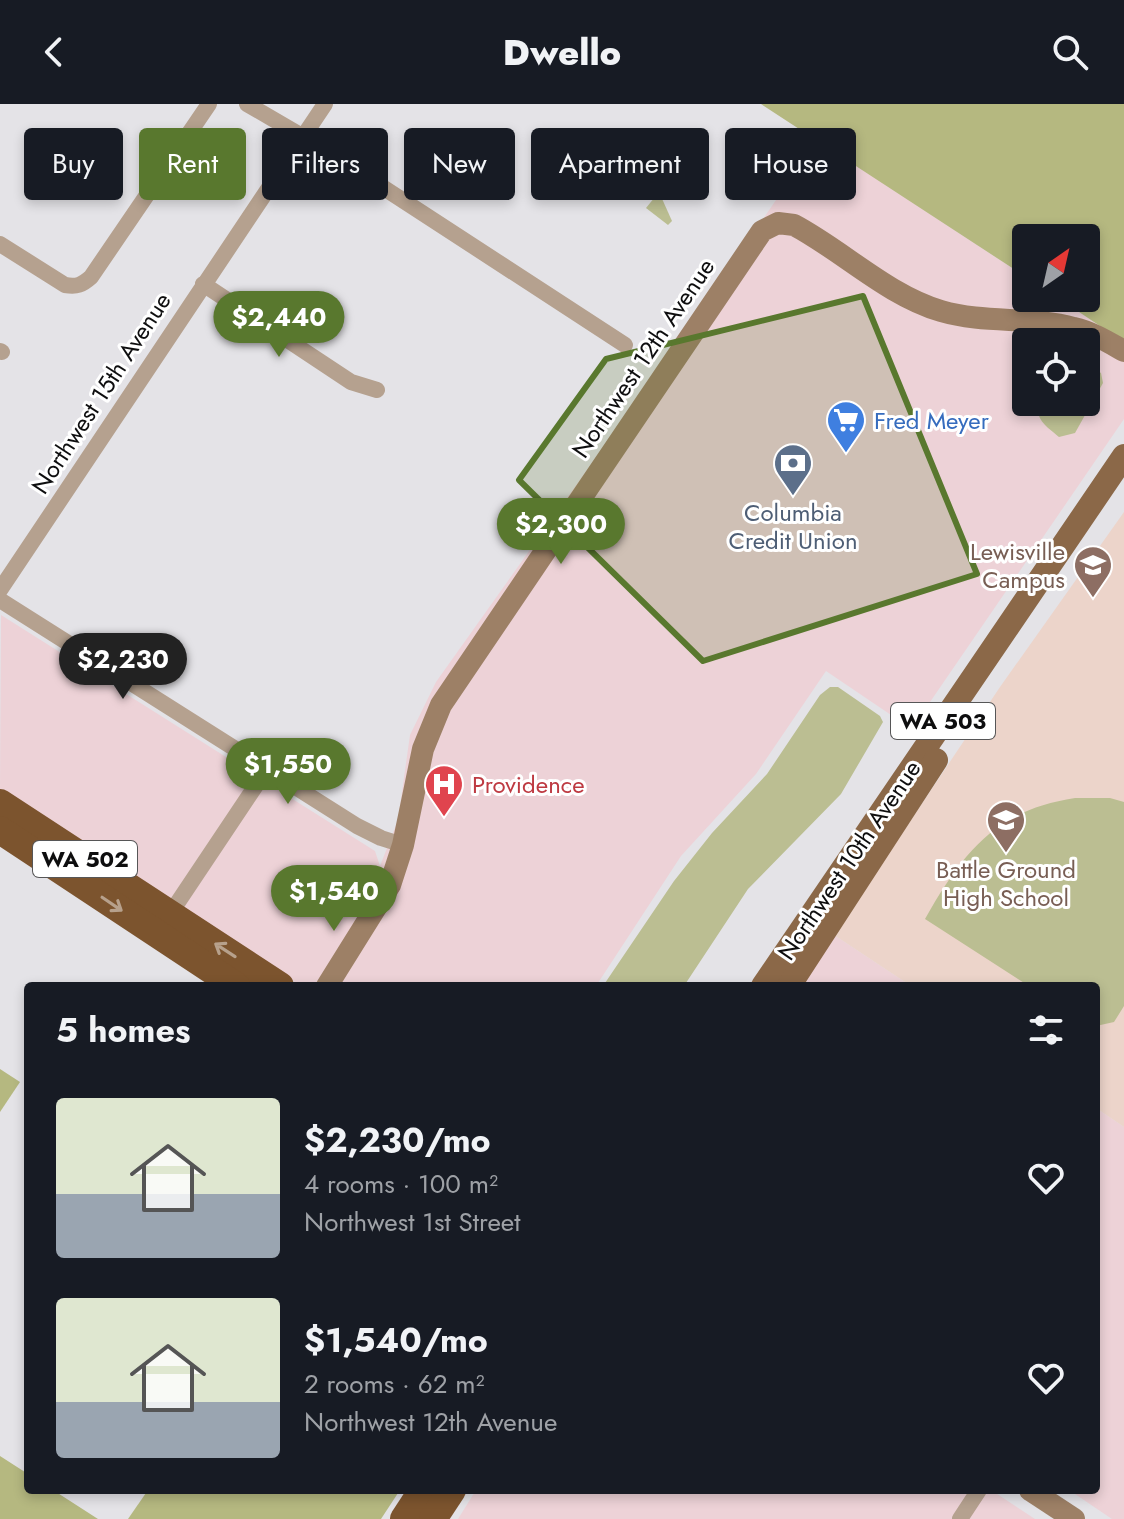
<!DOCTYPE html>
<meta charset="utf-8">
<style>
body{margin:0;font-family:Jost,sans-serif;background:#242831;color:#f1f3f6;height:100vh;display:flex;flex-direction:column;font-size:30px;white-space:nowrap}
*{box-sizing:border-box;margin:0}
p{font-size:26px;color:#9ea1a6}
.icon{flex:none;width:44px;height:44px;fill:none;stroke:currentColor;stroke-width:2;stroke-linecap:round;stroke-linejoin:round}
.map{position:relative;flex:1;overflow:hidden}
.drawer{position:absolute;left:24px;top:878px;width:1076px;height:512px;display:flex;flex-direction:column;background:#171b24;border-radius:8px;box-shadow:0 4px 12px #0003}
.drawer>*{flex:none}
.banner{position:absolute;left:24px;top:24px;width:1076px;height:72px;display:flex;gap:16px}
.needle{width:52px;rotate:34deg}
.tools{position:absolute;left:1012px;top:120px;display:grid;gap:16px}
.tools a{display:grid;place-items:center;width:88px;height:88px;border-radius:8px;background:#171b24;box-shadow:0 4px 12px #0003;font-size:40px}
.price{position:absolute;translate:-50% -68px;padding:0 18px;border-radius:28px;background:#59782e;color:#fff;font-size:26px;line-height:52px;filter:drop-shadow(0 2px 4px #0008)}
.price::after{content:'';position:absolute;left:50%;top:48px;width:24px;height:18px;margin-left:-12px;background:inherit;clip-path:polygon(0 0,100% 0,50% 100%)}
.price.on{background:#222;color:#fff}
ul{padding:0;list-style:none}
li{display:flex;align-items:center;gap:24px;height:200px;padding:0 32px}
li span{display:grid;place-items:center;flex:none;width:224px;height:160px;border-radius:8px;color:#555}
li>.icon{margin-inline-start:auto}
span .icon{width:96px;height:96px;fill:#fffc;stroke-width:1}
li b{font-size:34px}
h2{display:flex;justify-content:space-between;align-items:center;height:96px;padding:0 32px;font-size:34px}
.pill{padding:0 28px;border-radius:8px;background:#171b24;box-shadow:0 4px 12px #0003;font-size:28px;line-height:72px}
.pill.on{background:#59782e;color:#fff}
header{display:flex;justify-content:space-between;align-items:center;height:104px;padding:0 32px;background:#171b24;font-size:36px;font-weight:800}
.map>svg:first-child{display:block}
.commercial{fill:#edd2d7;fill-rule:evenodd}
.education{fill:#ecd4ca}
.green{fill:#bbbe92}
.forest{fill:#b5b880}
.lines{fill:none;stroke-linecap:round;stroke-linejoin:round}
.street{stroke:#b5a18f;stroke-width:16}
.secondary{stroke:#9d8066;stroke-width:22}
.primary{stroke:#8b6848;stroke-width:24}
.highway{stroke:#7c542e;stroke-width:28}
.oneway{stroke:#b7a18c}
.marked{fill:#59782e;fill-opacity:0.2;stroke:#59782e;stroke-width:6;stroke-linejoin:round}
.labels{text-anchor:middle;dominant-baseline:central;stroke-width:6;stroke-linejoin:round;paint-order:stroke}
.shield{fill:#fff;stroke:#565657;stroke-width:2}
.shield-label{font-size:22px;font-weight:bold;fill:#0e0e0f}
.street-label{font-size:24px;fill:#0e0e0f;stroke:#fff}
.shop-label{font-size:24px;fill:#366cbe;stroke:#fff;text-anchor:start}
.service-label{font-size:24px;fill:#4e5e75;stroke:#fff}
.education-label{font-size:24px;fill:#785e54;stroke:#fff;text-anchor:end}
.health-label{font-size:24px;fill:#be3a42;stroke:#fff;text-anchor:start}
</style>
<header><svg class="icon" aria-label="back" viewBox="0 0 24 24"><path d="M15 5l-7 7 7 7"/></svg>Dwello<svg class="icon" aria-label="search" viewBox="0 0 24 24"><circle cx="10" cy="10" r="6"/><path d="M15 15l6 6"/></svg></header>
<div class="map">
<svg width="1124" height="1415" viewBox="0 0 1124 1415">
<rect width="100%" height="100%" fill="#e4e3e7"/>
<g class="commercial">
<path d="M817 36 1026 173V194H1058L1124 238V315L917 617 894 613 826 567 756 670 681 752 596 882H301L0 687 1 511 375 747 380 762 398 716 410 631 436 578 705 200ZM1026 238H1086V298H1026Z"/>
<polygon points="834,831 911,882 800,882"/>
<polygon points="1096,1004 1124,1023 1124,1415 1112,1415 1069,1386 1096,1386"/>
<polygon points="476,1386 991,1386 1035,1415 458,1415"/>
</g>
<polygon class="education" points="1124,408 1124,1023 1096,1004 1096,882 911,882 834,831 1000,583"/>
<g class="green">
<polygon points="659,88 672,117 668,121 646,104"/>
<path d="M1086 259 1101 269 1103 279 1075 329 1059 333C1046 322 1037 317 1037 300L1086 298Z"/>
<polygon points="830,583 838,583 880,612 883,618 841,690 748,785 684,882 603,882 674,777 712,729 767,670 820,591"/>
<path d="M1075 694H1110L1124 698V902L1114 918 1096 922V882H1029L925 815C963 748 996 706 1075 694Z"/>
</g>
<g class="forest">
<polygon points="761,0 1124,0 1124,238 1058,194 1086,194 1086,134 1026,134 1026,173"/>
<polygon points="0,965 20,978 0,1008"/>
<polygon points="0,1352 28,1370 28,1386 53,1386 98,1415 0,1415"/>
<polygon points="148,1386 400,1386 381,1415 128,1415"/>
</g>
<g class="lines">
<g class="street">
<polyline points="247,0 324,45 625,241"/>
<path d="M0 140 65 181C77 183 82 181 91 173L209 0"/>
<polyline points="203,180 351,278 377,286"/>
<polyline points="0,247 2,248"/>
<polyline points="0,486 325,0"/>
<polyline points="0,496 357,722 381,734 403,741"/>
<polyline points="170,810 267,665"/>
<polyline points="960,1415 979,1386"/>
</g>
<g class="secondary">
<path d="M327 882 390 781 403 741 423 645 441 601 762 127 778 119 794 121C843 147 887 191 941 207 985 220 1031 212 1074 224 1092 228 1108 238 1124 247"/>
<polyline points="1030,1386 1074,1415"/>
</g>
<g class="primary">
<polyline points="763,882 1124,352"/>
<polyline points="789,882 936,656"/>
</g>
<g class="highway">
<polyline points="0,699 280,882"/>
<polyline points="0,726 236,882"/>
<polyline points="404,1415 423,1386"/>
<polyline points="433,1415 452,1386"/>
</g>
</g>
<defs><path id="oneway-shaft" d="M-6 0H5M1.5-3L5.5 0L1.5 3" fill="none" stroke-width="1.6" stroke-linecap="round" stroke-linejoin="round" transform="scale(2)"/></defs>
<g class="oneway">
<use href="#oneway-shaft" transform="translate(112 800) rotate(34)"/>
<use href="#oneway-shaft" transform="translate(225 846) rotate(-147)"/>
</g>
<path class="marked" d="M863 192 977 470 703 557 519 376 606 255Z"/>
<defs>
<symbol id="supermarket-pin" viewBox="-11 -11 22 30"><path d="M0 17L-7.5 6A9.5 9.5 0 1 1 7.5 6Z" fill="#3f7fe0" stroke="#fff"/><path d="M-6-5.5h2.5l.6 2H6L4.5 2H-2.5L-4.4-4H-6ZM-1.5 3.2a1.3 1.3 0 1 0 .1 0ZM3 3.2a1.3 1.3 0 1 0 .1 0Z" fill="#fff"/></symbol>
<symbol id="bank-pin" viewBox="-11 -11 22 30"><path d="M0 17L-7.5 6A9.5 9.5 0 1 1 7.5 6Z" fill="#5c6f8a" stroke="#fff"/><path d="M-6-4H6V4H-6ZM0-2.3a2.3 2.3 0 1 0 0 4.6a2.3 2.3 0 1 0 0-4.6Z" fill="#fff"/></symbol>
<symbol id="school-pin" viewBox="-11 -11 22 30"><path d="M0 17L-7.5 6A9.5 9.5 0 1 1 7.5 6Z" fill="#8d6e63" stroke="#fff"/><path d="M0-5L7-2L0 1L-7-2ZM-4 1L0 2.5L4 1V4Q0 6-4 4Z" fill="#fff"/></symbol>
<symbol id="hospital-pin" viewBox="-11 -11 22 30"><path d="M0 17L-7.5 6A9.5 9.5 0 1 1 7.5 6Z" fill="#e0444e" stroke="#fff"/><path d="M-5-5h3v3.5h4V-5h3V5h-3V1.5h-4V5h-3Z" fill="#fff"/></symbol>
</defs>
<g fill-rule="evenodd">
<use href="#supermarket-pin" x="824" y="294" width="44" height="60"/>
<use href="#bank-pin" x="771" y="337" width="44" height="60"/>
<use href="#school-pin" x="1071" y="439" width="44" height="60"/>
<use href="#hospital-pin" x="422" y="658" width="44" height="60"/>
<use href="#school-pin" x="984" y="694" width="44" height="60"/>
</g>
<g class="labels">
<g class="shield">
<rect x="891" y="599" width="104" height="36" rx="6"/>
<rect x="33" y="737" width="104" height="36" rx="6"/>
</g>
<g class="shield-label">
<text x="943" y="617">WA 503</text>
<text x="85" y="755">WA 502</text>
</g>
<g class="street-label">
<text transform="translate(643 254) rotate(-56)">Northwest 12th Avenue</text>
<text transform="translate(101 289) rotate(-57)">Northwest 15th Avenue</text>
<text transform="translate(849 756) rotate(-56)">Northwest 10th Avenue</text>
</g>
<g class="shop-label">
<text x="874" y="316">Fred Meyer</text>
</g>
<g class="service-label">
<text x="793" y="408">Columbia<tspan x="793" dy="28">Credit Union</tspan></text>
</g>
<g class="education-label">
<text x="1065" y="447">Lewisville<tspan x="1065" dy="28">Campus</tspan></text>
<text x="1006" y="765" text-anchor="middle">Battle Ground<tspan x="1006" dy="28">High School</tspan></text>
</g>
<g class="health-label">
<text x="472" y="680">Providence</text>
</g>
</g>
</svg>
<div class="tools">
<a><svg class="needle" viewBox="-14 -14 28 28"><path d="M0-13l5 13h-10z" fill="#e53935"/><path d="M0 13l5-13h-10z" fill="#9ea1a6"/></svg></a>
<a><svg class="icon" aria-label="locate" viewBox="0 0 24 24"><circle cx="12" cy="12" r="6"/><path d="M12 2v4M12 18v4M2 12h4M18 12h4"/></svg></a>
</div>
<b class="price" style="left:279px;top:255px">$2,440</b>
<b class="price" style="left:561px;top:462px">$2,300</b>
<b class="price on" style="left:123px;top:597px">$2,230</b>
<b class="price" style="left:288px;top:702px">$1,550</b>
<b class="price" style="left:334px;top:829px">$1,540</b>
<div class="banner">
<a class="pill">Buy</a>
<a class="pill on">Rent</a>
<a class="pill">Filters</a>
<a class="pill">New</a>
<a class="pill">Apartment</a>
<a class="pill">House</a>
</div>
<section class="drawer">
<h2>5 homes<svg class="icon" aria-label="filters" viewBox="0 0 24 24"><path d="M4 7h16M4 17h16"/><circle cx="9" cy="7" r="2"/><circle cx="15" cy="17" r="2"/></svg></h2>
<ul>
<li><span style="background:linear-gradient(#dfe7d0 60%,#9aa5b1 0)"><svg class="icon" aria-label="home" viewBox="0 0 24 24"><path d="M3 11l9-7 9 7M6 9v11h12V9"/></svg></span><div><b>$2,230/mo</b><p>4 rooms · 100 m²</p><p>Northwest 1st Street</p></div><svg class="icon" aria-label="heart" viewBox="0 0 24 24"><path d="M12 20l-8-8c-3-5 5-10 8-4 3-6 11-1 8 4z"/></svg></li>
<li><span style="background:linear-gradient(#dfe7d0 65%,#9aa5b1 0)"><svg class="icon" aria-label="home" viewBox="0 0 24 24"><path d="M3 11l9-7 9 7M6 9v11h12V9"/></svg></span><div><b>$1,540/mo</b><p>2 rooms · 62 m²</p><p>Northwest 12th Avenue</p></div><svg class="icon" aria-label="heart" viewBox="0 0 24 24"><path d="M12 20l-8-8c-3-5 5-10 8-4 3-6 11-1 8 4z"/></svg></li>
</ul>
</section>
</div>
